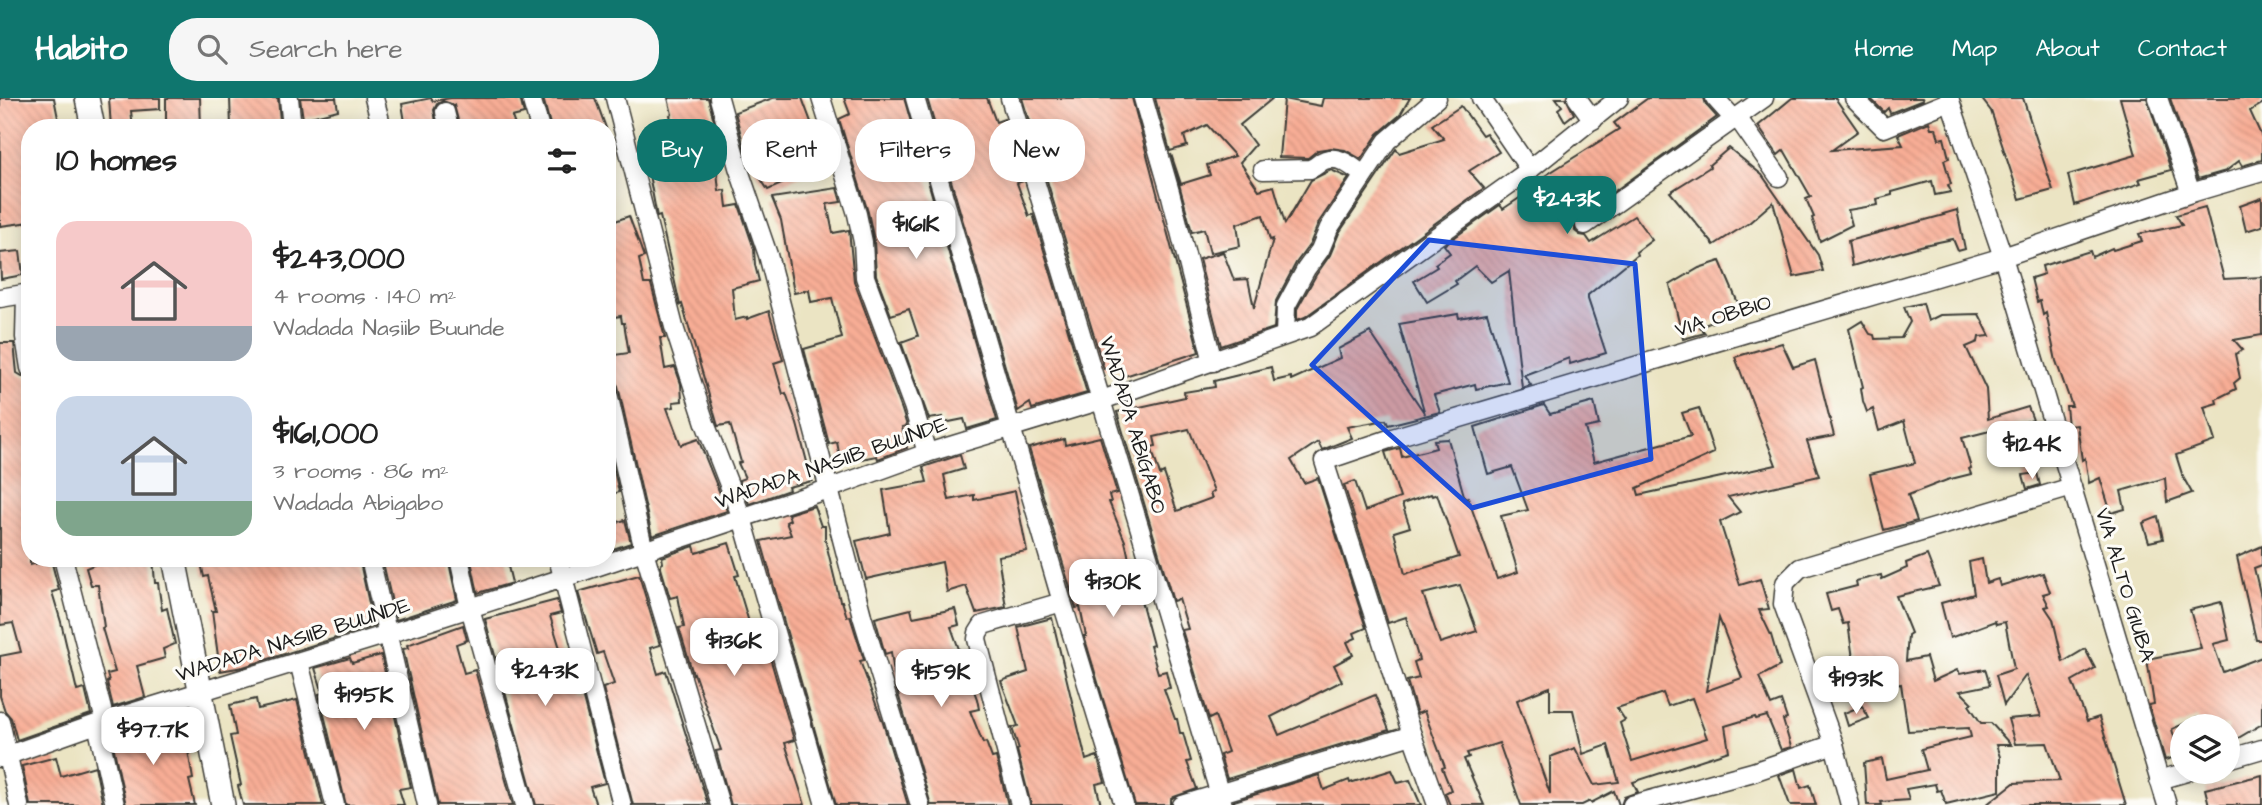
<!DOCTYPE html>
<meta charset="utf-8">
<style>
body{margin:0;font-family:"Architects Daughter",sans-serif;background:#f6f6f6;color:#222;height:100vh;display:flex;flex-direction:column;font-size:26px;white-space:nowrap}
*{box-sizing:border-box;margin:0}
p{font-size:23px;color:#767676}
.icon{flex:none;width:38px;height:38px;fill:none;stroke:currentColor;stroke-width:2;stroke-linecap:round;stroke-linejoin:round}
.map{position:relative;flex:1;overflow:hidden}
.details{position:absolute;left:21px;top:21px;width:595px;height:448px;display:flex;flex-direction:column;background:#fff;border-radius:28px;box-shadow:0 4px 18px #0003}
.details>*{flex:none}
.top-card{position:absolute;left:637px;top:21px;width:665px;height:63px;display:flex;gap:14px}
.controls{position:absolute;left:2170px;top:616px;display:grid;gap:14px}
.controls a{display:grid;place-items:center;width:70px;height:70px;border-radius:50%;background:#fff;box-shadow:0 4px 18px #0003;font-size:35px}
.price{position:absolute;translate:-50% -60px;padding:0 16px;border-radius:14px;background:#fff;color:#222;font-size:23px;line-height:46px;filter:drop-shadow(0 2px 4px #0008)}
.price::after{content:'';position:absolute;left:50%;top:42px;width:21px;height:16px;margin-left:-10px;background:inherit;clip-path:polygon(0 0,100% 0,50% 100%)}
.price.selected{background:#0f766e;color:#fff}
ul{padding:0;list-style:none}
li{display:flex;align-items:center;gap:21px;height:175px;padding:0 35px}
li span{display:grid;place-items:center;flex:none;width:196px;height:140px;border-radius:21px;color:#555}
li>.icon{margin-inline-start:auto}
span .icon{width:84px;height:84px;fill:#fffc;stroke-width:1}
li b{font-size:30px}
h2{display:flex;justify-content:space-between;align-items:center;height:84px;padding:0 35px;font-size:30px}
.chip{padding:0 24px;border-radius:28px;background:#fff;box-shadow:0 4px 18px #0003;font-size:24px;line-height:63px}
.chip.selected{background:#0f766e;color:#fff}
header{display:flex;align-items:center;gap:42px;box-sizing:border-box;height:98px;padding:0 35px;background:#0f766e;color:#fff}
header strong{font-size:33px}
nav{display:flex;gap:38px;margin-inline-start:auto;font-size:24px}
.search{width:490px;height:63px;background:#f6f6f6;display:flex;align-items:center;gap:18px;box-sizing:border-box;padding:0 24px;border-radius:28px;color:#767676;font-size:26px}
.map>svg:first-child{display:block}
.building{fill:url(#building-back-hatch);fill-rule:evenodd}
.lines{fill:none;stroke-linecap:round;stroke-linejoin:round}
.minor-casing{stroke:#3b3a35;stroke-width:21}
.major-casing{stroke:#3b3a35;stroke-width:26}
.minor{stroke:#fff;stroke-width:18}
.major{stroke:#fff;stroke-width:23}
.marked{fill:#1d4ed8;fill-opacity:0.2;stroke:#1d4ed8;stroke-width:5;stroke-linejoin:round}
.labels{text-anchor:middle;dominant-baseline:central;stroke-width:6;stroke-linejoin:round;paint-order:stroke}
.street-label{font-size:21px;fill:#1c1c1c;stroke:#fdfcf7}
</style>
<header>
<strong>Habito</strong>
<div class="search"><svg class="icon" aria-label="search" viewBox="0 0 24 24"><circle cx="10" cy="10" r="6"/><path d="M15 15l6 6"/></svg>Search here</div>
<nav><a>Home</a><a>Map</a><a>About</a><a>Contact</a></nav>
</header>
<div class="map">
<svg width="2262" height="707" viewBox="0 0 2262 707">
<defs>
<pattern id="building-back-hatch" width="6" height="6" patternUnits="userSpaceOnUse" patternTransform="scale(1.75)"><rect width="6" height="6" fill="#f8ad95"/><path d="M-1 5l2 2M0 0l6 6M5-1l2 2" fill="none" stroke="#d49480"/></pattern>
</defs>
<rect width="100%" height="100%" fill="#fdfcf7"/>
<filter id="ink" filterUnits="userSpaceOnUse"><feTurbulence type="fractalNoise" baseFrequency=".0143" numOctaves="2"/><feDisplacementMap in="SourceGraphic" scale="14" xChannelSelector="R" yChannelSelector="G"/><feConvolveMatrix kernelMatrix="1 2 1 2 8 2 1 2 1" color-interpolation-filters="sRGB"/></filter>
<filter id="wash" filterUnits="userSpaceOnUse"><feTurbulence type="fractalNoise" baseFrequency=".00686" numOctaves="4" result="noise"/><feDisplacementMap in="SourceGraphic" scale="28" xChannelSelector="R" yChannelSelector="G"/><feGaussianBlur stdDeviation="1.57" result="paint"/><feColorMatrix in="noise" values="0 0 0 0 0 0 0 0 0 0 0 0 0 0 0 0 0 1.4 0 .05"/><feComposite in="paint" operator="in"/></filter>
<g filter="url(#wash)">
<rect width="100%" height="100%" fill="#ebe4c3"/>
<g id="blocks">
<g class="building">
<polygon points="0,0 54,0 60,30 30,30 30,124 0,128"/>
<polygon points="109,0 160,0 160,11 131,13 133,30 111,30"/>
<polygon points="166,0 200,0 201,30 166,30"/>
<polygon points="230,0 278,0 280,23 274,23 276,30 231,29"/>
<polygon points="300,0 336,0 338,12 303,21"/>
<polygon points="431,0 433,3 451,0 520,0 524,16 512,19 516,30 460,30 454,7 443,3 437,6 434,12 437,30 406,30 402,6"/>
<polygon points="543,0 595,0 606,30 551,30"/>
<polygon points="668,0 708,0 722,53 722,60 716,63 719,93 725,92 727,109 739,107 754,151 755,167 759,183 732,190 735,222 747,219 747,221 769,213 783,262 774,265 783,296 786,295 797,326 812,383 788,389 789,392 749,406 739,382 745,380 738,365 741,364 730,326 718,328 682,206 680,207 660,118 657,119 648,71 645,70 642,58 679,50 670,17 672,16"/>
<polygon points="773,0 802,0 814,32 818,30 829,65 768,92 747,60 735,14"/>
<polygon points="844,0 904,0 997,322 967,331 964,321 944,325 943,319 929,321 901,244 918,238 909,211 891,217 876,177 874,143 868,114 839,21 850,16"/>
<polygon points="927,0 987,0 996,24 1004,21 1023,83 1017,85 1029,118 1033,116 1087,295 1032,311 1030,305 1018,313"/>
<polygon points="1022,0 1132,0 1199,254 1125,278 1123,271 1104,271"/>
<polygon points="1155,0 1273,0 1240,27 1255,47 1240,64 1259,92 1274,88 1285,126 1311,82 1331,72 1349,80 1319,124 1310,146 1296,165 1276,203 1274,230 1221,248 1199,161 1223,154 1234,182 1248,181 1254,210 1273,141 1270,142 1263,117 1237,126 1240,148 1210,155 1204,131 1192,134 1171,56 1181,86 1210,77 1207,67 1235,58 1207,27 1184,38 1187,48 1170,53"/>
<polygon points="1323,0 1410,0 1400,17 1378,36 1361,61 1345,52 1331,50 1318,52 1308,60 1279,59 1284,1 1321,8"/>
<polygon points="1556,0 1566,0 1574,16 1565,23 1558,11 1562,8"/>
<polygon points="1648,0 1704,0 1706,7 1717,19 1575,122 1575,133 1580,137 1586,138 1591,145 1634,118 1652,142 1636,154 1637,157 1588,197 1588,201 1606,255 1570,266 1569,260 1524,277 1531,287 1522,290 1509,173 1491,184 1475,168 1455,183 1457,186 1427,204 1414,183 1437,169 1435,166 1450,155 1444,147 1500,107 1503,111 1545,83 1543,79 1619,31 1614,25"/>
<polygon points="1792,0 1835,0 1858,33 1832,52 1903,47 1898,37 1929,24 1931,30 1936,30 1939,41 1944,40 1949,60 1944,62 1951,86 1948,87 1951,94 1935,97 1932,83 1892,94 1892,97 1877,101 1878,107 1848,112 1852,127 1820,143 1812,120 1814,119 1806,101 1811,99 1784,52 1778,57 1758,28"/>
<polygon points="1870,0 1922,0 1923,2 1890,15 1888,10 1884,14"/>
<polygon points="1981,0 2023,0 2053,92 2020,101 1991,13"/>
<polygon points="2120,0 2147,0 2171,72 2139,81 2141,85 2075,107 2068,77 2136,57"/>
<polygon points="2170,0 2262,0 2262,6 2250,13 2262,39 2262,62 2242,68 2239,63 2226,73 2198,81"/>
<polygon points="1461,8 1482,37 1486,35 1499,54 1469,73 1484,90 1305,219 1297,222 1297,211 1316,177 1330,157 1339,135 1396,51 1399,55 1444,41 1432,27"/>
<polygon points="1729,50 1762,77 1818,157 1823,173 1794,179 1773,104 1749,125 1714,147 1670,94 1710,69 1709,67"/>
<polygon points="837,90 841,104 827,106 833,135 849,132 854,183 902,312 907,328 902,329 907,350 878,361 877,358 841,365 837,344 829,346 804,251 842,240 832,200 811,204 809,192 794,195 781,122 772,100"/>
<polygon points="2262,100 2262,128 2246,133 2240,108"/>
<polygon points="2205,109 2224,181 2262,179 2262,237 2234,242 2243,252 2235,256 2240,280 2234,285 2236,291 2216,301 2217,305 2204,309 2215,343 2176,357 2183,379 2192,395 2167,404 2165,380 2121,393 2125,411 2111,415 2100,380 2089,385 2085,360 2082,362 2077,327 2068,328 2066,308 2072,308 2056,263 2046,215 2043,217 2040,203 2037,204 2031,180 2044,176 2042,168 2090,153 2092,159 2112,150 2113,152 2142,143 2139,136 2182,127 2176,117"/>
<polygon points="1957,112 1965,151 1958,153 1953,141 1924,147 1852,168 1848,143 1944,117 1943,116"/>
<polygon points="629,118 644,159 639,161 644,186 651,186 665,240 660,240 665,271 675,269 681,286 682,303 673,304 674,309 667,310 681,347 698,341 727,413 652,438 618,288 615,283 607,280 607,258 629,255 624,225 622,225 621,218 607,220 607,126"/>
<polygon points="20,153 23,177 1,181 0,155"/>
<polygon points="1720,163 1741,212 1700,229 1705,235 1683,241 1670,187 1699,170"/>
<polygon points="1923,205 1928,223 1940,217 1979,216 1990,238 1979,239 1978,244 1966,249 1986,291 1988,321 2028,309 2033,322 1962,340 1971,370 1969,371 1971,376 1947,382 1908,397 1917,423 1884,432 1870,376 1915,365 1904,323 1879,333 1873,311 1867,314 1863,303 1861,290 1863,289 1849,231 1862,223 1870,236 1874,237 1875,241 1901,240 1910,224 1904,209"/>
<path d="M1487 215 1508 284 1476 291 1475 286 1434 297 1440 314 1388 327 1386 322 1347 329 1352 340 1322 352 1318 344 1291 362 1304 385 1318 380 1366 530 1354 535 1356 540 1347 544 1353 557 1334 567 1342 583 1271 619 1279 637 1375 597 1389 632 1227 681 1220 657 1228 654 1215 618 1209 621 1182 532 1188 531 1179 501 1173 503 1117 314 1185 299 1184 294 1215 289 1214 283 1271 269 1274 283 1291 279V282L1340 260 1338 251 1370 234 1425 316 1399 226 1458 216 1459 220ZM1189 331 1214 393 1210 396 1212 400 1177 413 1164 375 1160 377 1151 349 1156 348 1154 339Z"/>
<polygon points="0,245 14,245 17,275 27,281 30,346 30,467 51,462 59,492 52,494 61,524 77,593 85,591 91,616 17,642 11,620 5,613 0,598 0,558 21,554 13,525 0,527"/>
<path d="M1782 245 1793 269 1815 262 1834 338 1807 343 1819 378 1728 399 1740 414 1720 424 1740 487 1760 481 1769 511 1759 512 1771 537 1780 568 1759 579 1771 607 1781 603 1787 621 1783 622 1791 649 1781 652 1767 618 1756 621 1755 619 1725 628 1729 653 1633 684 1638 694 1624 699 1621 707H1619L1614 693 1591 705 1590 703 1582 707H1521L1499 645 1467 655 1469 659 1464 661 1484 707H1450L1445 695 1451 692 1442 670 1445 669 1424 613 1417 616 1407 583 1419 580 1414 564 1419 562 1406 519 1388 525 1344 387 1355 383 1365 413 1400 400 1385 354 1400 350 1402 359 1436 350 1434 342 1448 341 1465 401 1468 400 1497 481 1518 474 1501 418 1528 412 1512 369 1488 376 1475 329 1544 307 1550 316 1594 304 1599 327 1585 330 1594 364 1691 338 1682 315 1699 310 1714 355 1637 390 1639 397 1776 367 1735 259ZM1431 396 1432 398 1437 396 1459 459 1405 476 1394 434 1410 429 1402 406ZM1460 487 1477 533 1440 545 1423 496ZM1719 520 1742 580 1706 593ZM1550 589V612H1573L1583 656 1608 647 1619 684 1594 687 1575 650 1550 659V696L1517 602ZM1663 595 1668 608 1692 600 1707 640 1632 663 1620 625 1625 622 1617 610Z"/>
<polygon points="1100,339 1117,395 1109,397 1111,404 1109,404 1125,443 1132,474 1137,473 1140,495 1139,495 1153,547 1150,548 1158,575 1166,573 1170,590 1164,591 1175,621 1177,621 1180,635 1183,635 1191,663 1187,664 1197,691 1174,699 1171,701 1171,707 1135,707 1084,538 1086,538 1080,509 1076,510 1029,350 1064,341 1065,347"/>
<polygon points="607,343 619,394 607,397"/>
<polygon points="960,357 964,371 944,377 949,402 974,397 974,402 1015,393 1027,453 998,458 1006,509 976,515 966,488 947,494 942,464 866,481 856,443 890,435 883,392 927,384 923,369"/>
<polygon points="2037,375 2040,387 2027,391 2023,377"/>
<polygon points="814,408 821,428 825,428 825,441 840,503 842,503 847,519 850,518 864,562 860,563 883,625 908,707 836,707 761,443 791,437 786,424 790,422 788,416"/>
<polygon points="2158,419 2163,441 2149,444 2143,425"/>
<polygon points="625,422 631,445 607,453 607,427"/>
<polygon points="729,445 739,477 735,478 748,521 750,528 760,525 794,642 785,645 805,707 731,707 716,653 721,652 694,575 693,576 679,530 684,529 678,498 670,500 661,470 661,466 663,465 662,459 694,448 696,455"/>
<polygon points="2262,448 2262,467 2254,470 2262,503 2262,542 2256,542 2237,459"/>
<polygon points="1927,457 1939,488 1896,498 1911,535 1908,537 1906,563 1926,559 1933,583 1957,572 1960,576 1985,571 1990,587 1960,593 1972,605 1969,607 1981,625 1991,625 2011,647 1996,647 2000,659 2000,693 1946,706 1941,692 1937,693 1935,686 1906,691 1909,702 1881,704 1882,707 1867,707 1864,665 1882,661 1886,681 1927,672 1921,651 1971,639 1969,630 1908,633 1901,586 1872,592 1873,594 1852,601 1840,567 1854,568 1848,525 1843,526 1838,511 1831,513 1826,496 1857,488 1856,483 1881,477 1882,481 1907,470 1906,465"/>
<polygon points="102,460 153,460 155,485 158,485 162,512 167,510 175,546 163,551 165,560 137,568 145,599 113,609 107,584 109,583 107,576 115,574 102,530 104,529 98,487 91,487 86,470 103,463"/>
<polygon points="200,460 359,460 374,528 243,569 220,573 212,513 216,513 208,478 204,479"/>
<polygon points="382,460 448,460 457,502 396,522"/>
<polygon points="481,460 506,460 512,485 478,495 471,463"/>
<polygon points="1982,461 1986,485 1998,481 2000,488 2043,475 2050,494 2043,496 2049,508 2045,509 2053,521 2063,564 2085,551 2095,570 2072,583 2087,623 2099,619 2126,707 1986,707 2014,685 2060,683 2047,645 2015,646 2008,621 2041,618 2026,577 2004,607 1996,577 2014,571 2005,524 1996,526 1995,523 1950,540 1941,505 1974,496 1969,464"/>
<polygon points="639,477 660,547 650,550 658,576 666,573 708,707 633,707 603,590 614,586 603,554 597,556 578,494"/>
<polygon points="557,502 561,515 550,518 575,599 582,597 605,685 590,689 596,707 536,707 485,521"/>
<polygon points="2221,504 2229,542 2213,546 2223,574 2262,559 2262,626 2228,646 2228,628 2209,628 2206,623 2200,626 2197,620 2172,631 2179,658 2165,662 2149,607 2154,606 2147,561 2201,550 2190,512"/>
<polygon points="911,511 913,519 955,511 959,527 951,529 977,601 979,611 970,613 983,645 986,644 992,660 996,659 1008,707 931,707 896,589 891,554 885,556 875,520"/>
<polygon points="1052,520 1086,662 1097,658 1105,684 1096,686 1101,707 1031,707 1017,652 1019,651 1012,630 1018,628 1001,583 1028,574 1018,529"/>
<polygon points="463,527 467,542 456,546 464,575 475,572 513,707 438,707 403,551 408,550 407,547"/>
<polygon points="381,557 411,689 399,691 404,707 346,707 319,596 323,595 315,570 350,560 352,565"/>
<polygon points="256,601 258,611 297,602 323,707 243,707 238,688 241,687 230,638 236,637 230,607"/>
<polygon points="1862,608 1869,620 1848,628 1844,615"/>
<polygon points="138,625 141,637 184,630 193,681 189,682 195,707 126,707 110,633"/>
<polygon points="56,659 61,678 95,668 103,707 30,707 22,668"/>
<polygon points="1796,671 1801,690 1810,687 1816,707 1790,707 1779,677"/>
<polygon points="1392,672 1398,685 1410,682 1421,707 1234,707 1234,703 1319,677 1324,692 1349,682 1350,685"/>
<polygon points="2262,677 2262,707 2209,707 2205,691"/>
</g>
</g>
</g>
<g filter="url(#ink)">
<use href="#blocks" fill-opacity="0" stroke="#3b3a35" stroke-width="2"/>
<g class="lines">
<defs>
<g id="minor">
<polyline points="289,0 292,30"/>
<polyline points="374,0 382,30"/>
<polyline points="531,0 540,30"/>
<polyline points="615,0 674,229 705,325 742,420 825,707"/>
<polyline points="719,0 738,69 768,157 862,518 920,707"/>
<polyline points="821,0 857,116 863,144 865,179 913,308 927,355"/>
<polyline points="915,0 1062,504 983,527 978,535 977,541 1020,707"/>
<polyline points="1010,0 1223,707"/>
<polyline points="1143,0 1170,94 1213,264"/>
<polyline points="1481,0 1530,72"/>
<polyline points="1577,0 1593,22"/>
<polyline points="1715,0 1734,21"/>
<polyline points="1854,0 1884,30 1950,3"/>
<polyline points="1949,0 2003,159 2167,707"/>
<polyline points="2158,0 2191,95"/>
<polyline points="445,14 449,30"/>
<polyline points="1737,19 1779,79"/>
<path d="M1263 72 1310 71C1317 69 1319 64 1325 62 1339 57 1353 69 1363 77"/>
<polyline points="1585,127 1764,0"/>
<polyline points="26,196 25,239 30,270"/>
<polyline points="0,200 30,195"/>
<polyline points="1285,237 1286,208 1306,171 1320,152 1329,130 1387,43 1437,0"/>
<polyline points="607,291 644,453 720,707"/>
<polyline points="63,460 105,623"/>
<polyline points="370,460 427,707"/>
<polyline points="459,460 470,510 525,707"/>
<polyline points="558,460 622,707"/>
<polyline points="1062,504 1124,707"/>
<polyline points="299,564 335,707"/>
<polyline points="0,623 19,707"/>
<polyline points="97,626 115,707"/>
<polyline points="0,660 105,623 430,523 563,480 828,391 927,355 1102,302 1310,229 1528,73 1619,0"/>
<polyline points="2228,661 2262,651"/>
<polyline points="2159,682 2187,674"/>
<polyline points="1182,707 1412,637"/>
<polyline points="1437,707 1412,637 1324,363 1389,341 2003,159 2191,95 2262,74"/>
<polyline points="1632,707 1753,674 1834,646"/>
<polyline points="1850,707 1834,646 1783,506 1785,485 1800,470 2072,389"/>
</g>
<g id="major">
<polyline points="87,0 93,30"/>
<polyline points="174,460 223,707"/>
</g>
</defs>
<use href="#minor" class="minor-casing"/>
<use href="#major" class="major-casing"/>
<use href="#minor" class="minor"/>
<use href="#major" class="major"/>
</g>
</g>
<path class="marked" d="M1429 142 1635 166 1651 361 1472 410 1312 267Z"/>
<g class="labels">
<g class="street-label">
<text transform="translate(1723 218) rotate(-17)">VIA OBBIO</text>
<text transform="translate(1133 327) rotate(73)">WADADA ABIGABO</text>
<text transform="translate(831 365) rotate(-19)">WADADA NASIIB BUUNDE</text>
<text transform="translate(2125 487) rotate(73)">VIA ALTO GIUBA</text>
<text transform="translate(293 542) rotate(-17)">WADADA NASIIB BUUNDE</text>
</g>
</g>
</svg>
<div class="controls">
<a><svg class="icon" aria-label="layers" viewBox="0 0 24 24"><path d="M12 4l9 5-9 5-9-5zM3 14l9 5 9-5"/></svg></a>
</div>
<b class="price selected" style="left:1567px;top:138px">$243K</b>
<b class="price" style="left:916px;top:163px">$161K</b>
<b class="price" style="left:2032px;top:383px">$124K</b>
<b class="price" style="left:1113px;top:521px">$130K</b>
<b class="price" style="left:734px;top:580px">$136K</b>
<b class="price" style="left:545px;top:610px">$243K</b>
<b class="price" style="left:941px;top:611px">$159K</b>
<b class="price" style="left:1856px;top:618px">$193K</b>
<b class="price" style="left:364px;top:634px">$195K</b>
<b class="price" style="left:153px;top:669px">$97.7K</b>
<div class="top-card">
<a class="chip selected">Buy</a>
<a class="chip">Rent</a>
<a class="chip">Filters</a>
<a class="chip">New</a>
</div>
<section class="details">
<h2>10 homes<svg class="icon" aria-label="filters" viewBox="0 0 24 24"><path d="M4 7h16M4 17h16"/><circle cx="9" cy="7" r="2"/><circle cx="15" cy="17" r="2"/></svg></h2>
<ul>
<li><span style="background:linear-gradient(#f6c9c9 75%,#9aa5b1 0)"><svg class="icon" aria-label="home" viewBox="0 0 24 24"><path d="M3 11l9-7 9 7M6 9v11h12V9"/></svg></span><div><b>$243,000</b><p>4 rooms · 140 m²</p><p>Wadada Nasiib Buunde</p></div></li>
<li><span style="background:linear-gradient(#c9d6e8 75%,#7fa58c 0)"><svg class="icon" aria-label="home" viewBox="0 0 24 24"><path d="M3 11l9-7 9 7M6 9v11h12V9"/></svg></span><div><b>$161,000</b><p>3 rooms · 86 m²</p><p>Wadada Abigabo</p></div></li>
</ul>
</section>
</div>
